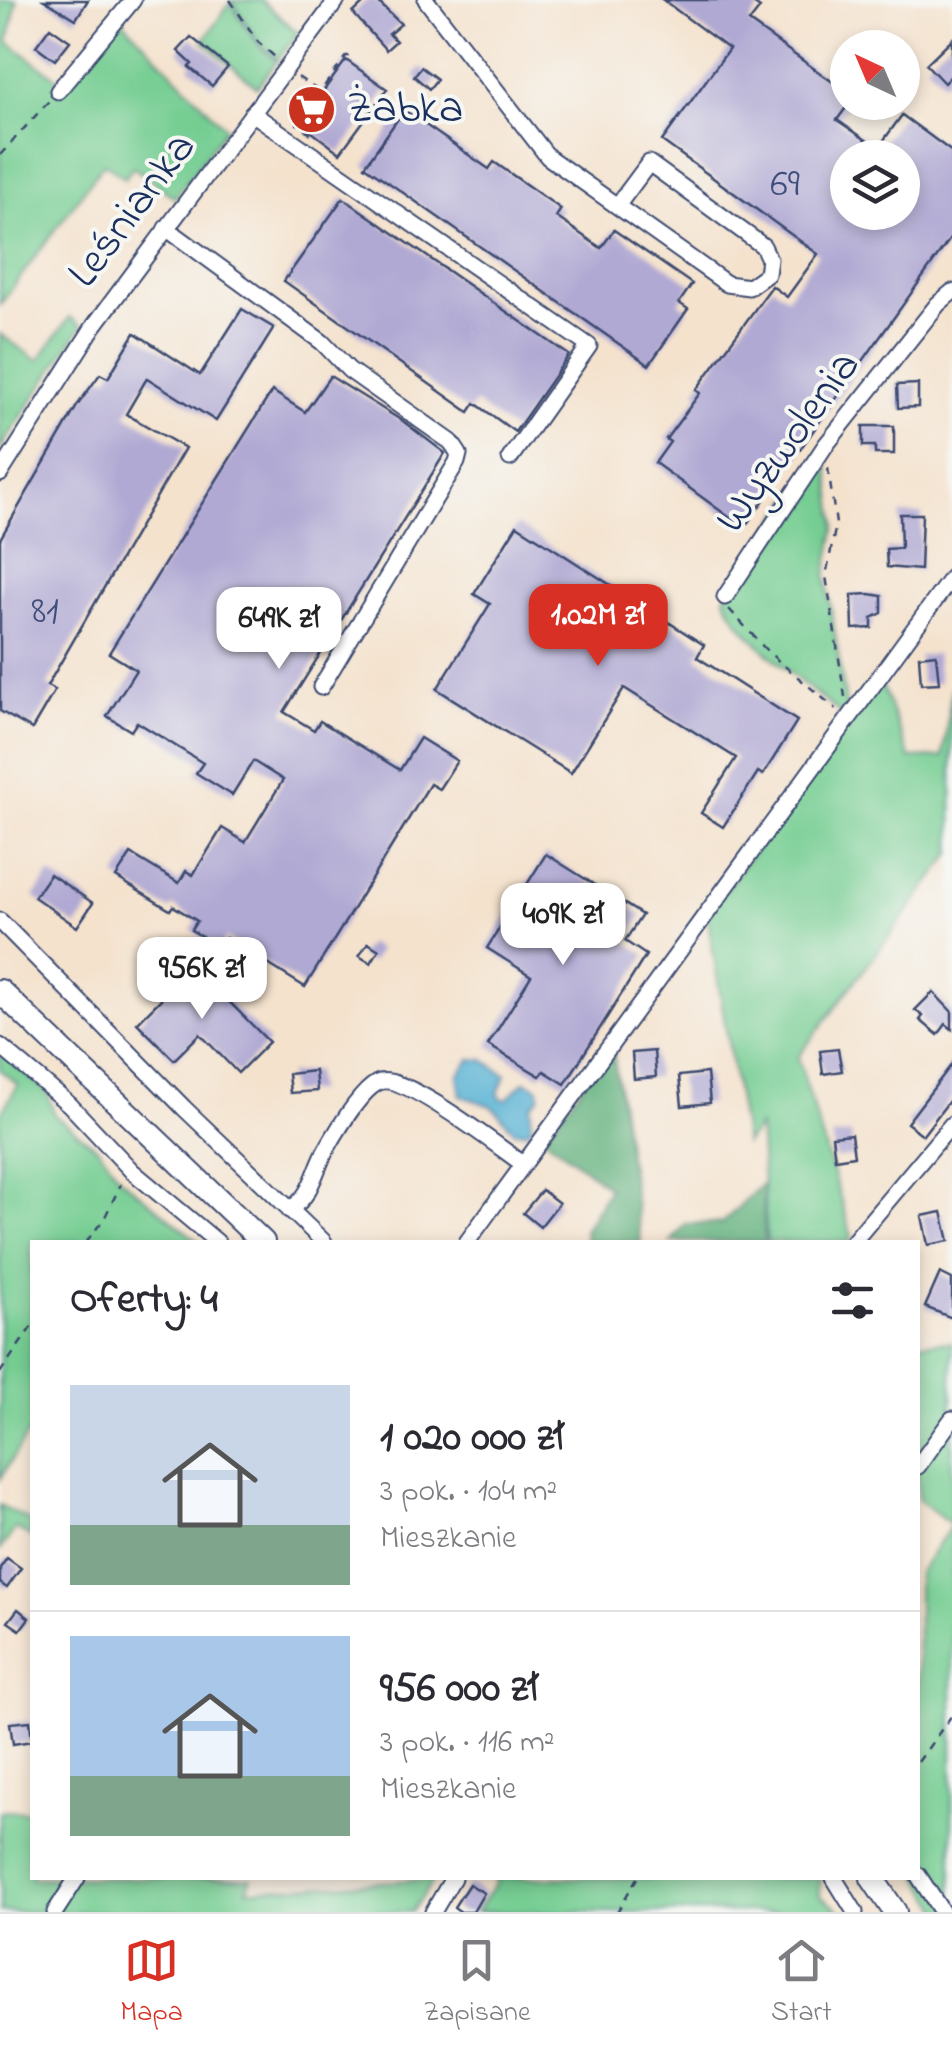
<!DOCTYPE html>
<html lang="pl">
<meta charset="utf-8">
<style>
body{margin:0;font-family:"Indie Flower",sans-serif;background:#f2f2f3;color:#2b2b33;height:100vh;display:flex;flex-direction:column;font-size:38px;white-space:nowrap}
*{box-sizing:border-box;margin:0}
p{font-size:32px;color:#7c7c81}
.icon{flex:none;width:55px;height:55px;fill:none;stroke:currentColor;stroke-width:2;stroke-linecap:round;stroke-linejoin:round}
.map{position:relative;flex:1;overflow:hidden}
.details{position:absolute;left:30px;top:1240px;width:890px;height:640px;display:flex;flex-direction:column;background:#fff;border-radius:0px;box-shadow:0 5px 15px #0003}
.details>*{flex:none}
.needle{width:65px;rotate:316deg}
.fabs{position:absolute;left:830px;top:30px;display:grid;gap:20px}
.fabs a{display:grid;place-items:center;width:90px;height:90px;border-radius:50%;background:#fff;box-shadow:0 5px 15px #0003;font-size:50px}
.price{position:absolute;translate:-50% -85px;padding:0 22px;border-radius:20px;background:#fff;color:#222;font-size:32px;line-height:65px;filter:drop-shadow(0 2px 5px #0008)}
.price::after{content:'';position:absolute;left:50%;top:60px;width:30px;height:22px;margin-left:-15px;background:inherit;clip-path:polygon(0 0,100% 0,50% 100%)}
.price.current{background:#d93025;color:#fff}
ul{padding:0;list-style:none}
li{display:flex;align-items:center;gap:30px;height:250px;padding:0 40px}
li+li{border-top:2px solid #e1e1e2}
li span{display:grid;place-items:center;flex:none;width:280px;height:200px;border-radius:0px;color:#555}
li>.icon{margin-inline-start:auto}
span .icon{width:120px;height:120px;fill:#fffc;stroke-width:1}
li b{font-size:42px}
h2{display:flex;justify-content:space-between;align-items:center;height:120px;padding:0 40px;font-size:42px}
.tabs{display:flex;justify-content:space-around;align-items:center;height:140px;border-top:2px solid #e1e1e2;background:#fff;font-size:28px;color:#7c7c81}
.tabs a{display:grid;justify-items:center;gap:5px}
.tabs .current{color:#d93025}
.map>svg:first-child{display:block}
.green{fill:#75cd92;stroke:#487e78;stroke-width:2.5}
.forest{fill:#60b07c;stroke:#3e706d;stroke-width:2.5}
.water{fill:#54b1d3;stroke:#387098;stroke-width:2.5}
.building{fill:#b0a9d3;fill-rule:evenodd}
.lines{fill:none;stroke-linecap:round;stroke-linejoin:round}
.minor-casing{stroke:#3c4a6f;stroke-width:19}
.highway-casing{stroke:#3c4a6f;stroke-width:26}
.path{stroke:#3c4a6f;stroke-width:2.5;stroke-dasharray:8 8;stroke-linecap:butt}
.minor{stroke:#fff;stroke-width:15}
.highway{stroke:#fff;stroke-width:22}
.labels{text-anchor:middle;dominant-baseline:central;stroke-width:8;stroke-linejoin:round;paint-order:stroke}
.number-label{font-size:40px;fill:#404e7b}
.poi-label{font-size:45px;fill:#1b2f5e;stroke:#f6f6f2;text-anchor:start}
.street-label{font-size:45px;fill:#1b2f5e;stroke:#f6f6f2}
</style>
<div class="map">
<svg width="952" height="1912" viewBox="0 0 952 1912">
<rect width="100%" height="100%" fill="#f6f6f2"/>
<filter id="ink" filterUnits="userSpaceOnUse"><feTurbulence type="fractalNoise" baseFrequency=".01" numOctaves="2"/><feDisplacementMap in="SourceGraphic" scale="20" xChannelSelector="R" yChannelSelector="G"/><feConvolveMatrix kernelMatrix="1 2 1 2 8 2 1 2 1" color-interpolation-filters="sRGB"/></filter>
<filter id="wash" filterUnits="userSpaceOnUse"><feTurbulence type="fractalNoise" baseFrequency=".0048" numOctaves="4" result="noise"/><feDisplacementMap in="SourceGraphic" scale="40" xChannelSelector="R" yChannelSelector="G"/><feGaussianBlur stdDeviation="2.25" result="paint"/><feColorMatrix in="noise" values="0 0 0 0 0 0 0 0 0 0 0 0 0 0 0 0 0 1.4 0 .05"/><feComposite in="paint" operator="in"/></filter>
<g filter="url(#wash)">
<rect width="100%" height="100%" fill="#f4e2cd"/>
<g class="green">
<polygon points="0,0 17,0 8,42 66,85 121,19 226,128 175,198 133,167 125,178 104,163 0,305"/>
<polygon points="261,0 298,33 278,59 260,43 232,1"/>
<polygon points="230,3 260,47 277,61 257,87 203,41"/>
<polygon points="70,317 82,326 0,449 0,334 38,361"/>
<path d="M825 446 836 524 826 576 848 718 879 678 910 758 943 757 952 686V853L798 1057 852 1237 849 1242H767L759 1126 745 1144 707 915 848 720C814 691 738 638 725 597Z"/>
<polygon points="0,1051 47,1092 55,1116 99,1149 121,1179 199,1242 32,1242 32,1427 0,1479 0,1114 18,1085 0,1070"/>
<polygon points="952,1342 952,1912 942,1912 918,1875 918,1573 952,1525 918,1499 918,1343"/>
<polygon points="0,1505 32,1522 32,1538 16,1528 0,1550"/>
<polygon points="0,1811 32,1812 32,1878 252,1878 247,1890 434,1879 412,1912 0,1912"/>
<polygon points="492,1878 820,1878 820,1896 842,1912 476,1912 497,1881"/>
</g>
<g class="forest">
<polygon points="612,1045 641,1242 586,1242 584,1231 609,1188 544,1137"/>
<polygon points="763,1183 765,1242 671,1242 686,1224 722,1223"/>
</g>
<polygon class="water" points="471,1059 484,1060 506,1075 498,1093 502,1099 507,1099 525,1081 539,1088 540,1096 531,1106 531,1128 528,1131 514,1131 492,1106 461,1096 458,1075"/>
<g id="blocks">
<g class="building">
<polygon points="44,0 88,0 76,19"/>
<polygon points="367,0 376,0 401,24 389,34 396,41 386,50 353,13"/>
<path d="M663 0H749L760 8 749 22 848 93V105L837 120 878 148 902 115 952 152V236L744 528 655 463 670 442 666 439 700 393 696 390 772 286 787 297 818 254 662 141 729 49ZM848 158H902V212H848Z"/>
<polygon points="50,27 70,41 55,60 36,46"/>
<polygon points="191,37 228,67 212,86 189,67 192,64 178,51"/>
<polygon points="952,39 952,75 944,83 926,64"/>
<polygon points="346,60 387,89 340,153 300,123"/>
<polygon points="421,67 437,79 429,89 414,76"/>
<polygon points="404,110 489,169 494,162 561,209 556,217 601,248 614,230 692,284 679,303 688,309 649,365 365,166"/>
<polygon points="343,198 569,355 515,432 475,403 469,412 284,281"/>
<polygon points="242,309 274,328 216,421 147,378 126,414 185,448 47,686 55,690 32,729 0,711 0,539 77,406 100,374 108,378 135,333 200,375"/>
<polygon points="330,376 404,422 445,453 284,712 314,730 320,721 400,770 420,738 457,761 439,789 430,784 305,987 226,938 220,947 191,930 197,921 173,906 170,910 116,877 131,854 179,883 186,871 193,875 222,828 245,842 283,780 253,761 232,795 196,773 203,763 137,722 131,731 107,716 136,670 109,653 272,391 305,412"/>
<polygon points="918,384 918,407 898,408 897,385"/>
<polygon points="863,426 894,426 894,454 875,454 875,446 863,446"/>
<polygon points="900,514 922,514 920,570 887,567 886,549 901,548"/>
<polygon points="517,525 704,645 697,657 797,721 763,775 758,772 723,827 701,813 736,758 624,688 571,773 437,689 490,604 474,594"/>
<polygon points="870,594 882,596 882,613 872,618 872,628 853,629 852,595"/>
<polygon points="936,654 939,683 921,684 919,656"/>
<polygon points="546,854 642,915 625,941 646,955 565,1084 544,1071 540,1076 488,1045 531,976 487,948"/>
<polygon points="50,874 93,903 77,927 34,897"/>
<polygon points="368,943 379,950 371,963 359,956"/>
<polygon points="194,966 269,1042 238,1073 200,1034 174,1060 137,1023"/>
<polygon points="933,992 952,1012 952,1029 946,1024 938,1035 920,1020 923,1016 915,1010"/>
<polygon points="838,1049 842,1071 823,1074 820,1051"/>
<polygon points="654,1051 656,1077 634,1079 632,1053"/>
<polygon points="952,1064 952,1097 923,1135 907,1123"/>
<polygon points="315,1071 317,1091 290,1093 288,1074"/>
<polygon points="707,1073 710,1103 682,1106 679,1076"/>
<polygon points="851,1134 854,1156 835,1159 832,1136"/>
<polygon points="542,1190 559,1203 540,1227 523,1213"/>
<polygon points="942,1212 949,1241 928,1245 922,1216"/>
<polygon points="940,1273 952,1279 952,1318 925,1307"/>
<polygon points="7,1558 21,1568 7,1588 0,1583 0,1568"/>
<polygon points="18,1609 29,1618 20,1630 8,1622"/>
<polygon points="30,1721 32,1741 13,1744 10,1723"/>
<polygon points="469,1884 484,1893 473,1912 461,1912 454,1907"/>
</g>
</g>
</g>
<g filter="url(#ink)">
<use href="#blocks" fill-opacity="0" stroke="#3c4a6f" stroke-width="2.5"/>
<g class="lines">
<defs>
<g id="minor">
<polyline points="426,0 548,157 727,284 749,287 767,274 769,259 763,246 649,163 617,206"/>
<polyline points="58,91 133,0"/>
<polyline points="252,113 589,346 510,458"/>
<polyline points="166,228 322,342 349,370 451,442 459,454 457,462 321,687"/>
<polyline points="0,474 94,326 337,0"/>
<polyline points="725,597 825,446 938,304 952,292"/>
<polyline points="0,921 184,1108 324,1242"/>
<polyline points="0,1046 70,1105 132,1171 217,1242"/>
<path d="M289 1210C311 1197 314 1173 325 1152 335 1134 359 1093 377 1083 400 1069 500 1148 523 1164"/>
<polyline points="467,1242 952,577"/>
<polyline points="853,1242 952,1124"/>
<polyline points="918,1466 952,1419"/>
<polyline points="918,1875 942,1912"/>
<polyline points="834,1878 855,1912"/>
<polyline points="55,1912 77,1878"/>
<polyline points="433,1912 453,1878"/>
</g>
<g id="highway">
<polyline points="0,991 263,1242"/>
<polyline points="872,1878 895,1912"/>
</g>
</defs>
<use href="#minor" class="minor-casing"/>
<use href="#highway" class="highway-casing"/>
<g class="path">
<polyline points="230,0 258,42 275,57"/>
<polyline points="298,77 320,92"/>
<polyline points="311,134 297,124 346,56 350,56"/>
<polyline points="0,155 49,101"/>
<polyline points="828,468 836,524 826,576 845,697"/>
<polyline points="729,609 768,652 836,709"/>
<polyline points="86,1242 104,1219 121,1184"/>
<polyline points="0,1373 32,1326"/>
<polyline points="918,1762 952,1715"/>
<polyline points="617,1912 637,1878"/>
</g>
<use href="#minor" class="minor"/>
<use href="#highway" class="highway"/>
</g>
</g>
<defs>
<symbol id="supermarket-disc" viewBox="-11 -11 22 22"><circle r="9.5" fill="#c8321e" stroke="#f6f6f2"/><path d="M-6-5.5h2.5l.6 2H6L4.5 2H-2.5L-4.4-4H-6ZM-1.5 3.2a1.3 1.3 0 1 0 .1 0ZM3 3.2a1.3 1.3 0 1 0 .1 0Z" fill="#fff"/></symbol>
</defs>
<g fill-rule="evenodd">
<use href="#supermarket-disc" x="284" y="82" width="55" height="55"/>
</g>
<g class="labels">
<g class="number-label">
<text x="785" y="185">69</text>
<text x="45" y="612">81</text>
</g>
<g class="poi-label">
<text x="347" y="110">Żabka</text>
</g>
<g class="street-label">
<text transform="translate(133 211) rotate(-53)">Leśnianka</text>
<text transform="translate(789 443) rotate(-54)">Wyzwolenia</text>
</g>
</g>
</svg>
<div class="fabs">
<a><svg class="needle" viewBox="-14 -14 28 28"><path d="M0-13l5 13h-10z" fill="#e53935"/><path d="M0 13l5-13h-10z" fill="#7c7c81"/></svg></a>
<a><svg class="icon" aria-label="layers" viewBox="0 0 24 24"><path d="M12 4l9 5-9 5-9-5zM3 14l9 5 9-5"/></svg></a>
</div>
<b class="price current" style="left:598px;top:669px">1.02M zł</b>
<b class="price" style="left:279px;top:672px">649K zł</b>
<b class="price" style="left:563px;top:968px">409K zł</b>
<b class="price" style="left:202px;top:1022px">956K zł</b>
<section class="details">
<h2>Oferty: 4<svg class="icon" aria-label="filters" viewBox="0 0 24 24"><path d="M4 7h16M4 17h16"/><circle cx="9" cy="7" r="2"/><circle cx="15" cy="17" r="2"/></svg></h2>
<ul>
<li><span style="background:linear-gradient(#c9d6e8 70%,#7fa58c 0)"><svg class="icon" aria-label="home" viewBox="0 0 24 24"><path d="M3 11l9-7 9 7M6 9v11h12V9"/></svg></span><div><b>1 020 000 zł</b><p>3 pok. · 104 m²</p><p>Mieszkanie</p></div></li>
<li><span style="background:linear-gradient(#a9c7e8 70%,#7fa58c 0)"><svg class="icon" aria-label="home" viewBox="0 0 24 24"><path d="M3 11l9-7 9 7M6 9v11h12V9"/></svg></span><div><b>956 000 zł</b><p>3 pok. · 116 m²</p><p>Mieszkanie</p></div></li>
</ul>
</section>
</div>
<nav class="tabs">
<a class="current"><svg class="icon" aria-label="map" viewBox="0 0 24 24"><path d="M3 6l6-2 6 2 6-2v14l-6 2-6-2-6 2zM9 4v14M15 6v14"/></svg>Mapa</a>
<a><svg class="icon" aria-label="saved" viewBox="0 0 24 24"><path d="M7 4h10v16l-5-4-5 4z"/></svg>Zapisane</a>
<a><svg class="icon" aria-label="home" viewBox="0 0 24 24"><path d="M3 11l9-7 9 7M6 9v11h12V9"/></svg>Start</a>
</nav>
